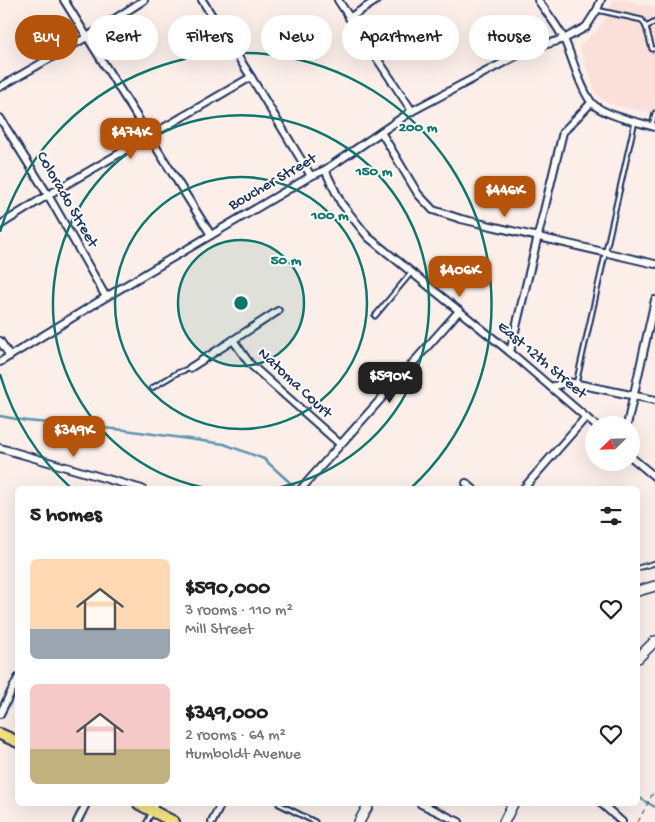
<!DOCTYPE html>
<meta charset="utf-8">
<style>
body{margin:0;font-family:"Gochi Hand",sans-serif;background:#f6f6f6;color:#222;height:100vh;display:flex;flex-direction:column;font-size:19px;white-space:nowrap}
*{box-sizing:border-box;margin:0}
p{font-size:16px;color:#767676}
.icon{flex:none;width:28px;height:28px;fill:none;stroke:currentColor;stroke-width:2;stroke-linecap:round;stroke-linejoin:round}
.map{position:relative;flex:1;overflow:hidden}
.details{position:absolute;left:15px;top:486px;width:625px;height:320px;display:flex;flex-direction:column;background:#fff;border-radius:8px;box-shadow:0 5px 20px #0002}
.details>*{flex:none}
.banner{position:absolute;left:15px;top:15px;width:625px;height:45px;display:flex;gap:10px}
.needle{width:32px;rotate:247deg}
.tools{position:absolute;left:585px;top:416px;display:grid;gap:10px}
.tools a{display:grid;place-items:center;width:55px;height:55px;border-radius:50%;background:#fff;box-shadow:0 5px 20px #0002;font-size:25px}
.price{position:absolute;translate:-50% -42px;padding:0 11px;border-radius:10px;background:#b45309;color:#fff;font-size:16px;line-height:32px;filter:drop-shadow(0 1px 2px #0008)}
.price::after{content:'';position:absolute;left:50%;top:30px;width:15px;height:11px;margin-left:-8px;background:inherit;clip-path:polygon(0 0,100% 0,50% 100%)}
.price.selected{background:#222;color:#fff}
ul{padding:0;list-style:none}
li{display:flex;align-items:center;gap:15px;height:125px;padding:0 15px}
li span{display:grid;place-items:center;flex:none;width:140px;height:100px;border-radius:8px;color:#555}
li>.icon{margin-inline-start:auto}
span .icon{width:60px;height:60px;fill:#fffc;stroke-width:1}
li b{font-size:21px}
h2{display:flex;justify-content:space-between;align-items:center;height:60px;padding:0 15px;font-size:21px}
.chip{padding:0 18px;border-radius:22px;background:#fff;box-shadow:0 5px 20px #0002;font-size:18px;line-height:45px}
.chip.selected{background:#b45309;color:#fff}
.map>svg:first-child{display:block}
.built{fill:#fbe0da}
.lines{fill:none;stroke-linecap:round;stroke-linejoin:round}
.stream{stroke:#5c94ae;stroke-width:2.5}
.service-casing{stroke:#1b2f5e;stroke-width:7}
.minor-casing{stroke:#1b2f5e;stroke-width:10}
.tertiary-casing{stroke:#1b2f5e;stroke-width:12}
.primary-casing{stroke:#1b2f5e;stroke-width:14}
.path{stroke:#1b2f5e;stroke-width:1;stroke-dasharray:5 4;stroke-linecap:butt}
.service{stroke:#fdfcf7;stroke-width:3}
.minor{stroke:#fdfcf7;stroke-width:6}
.tertiary{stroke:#fdfcf7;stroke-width:9}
.primary{stroke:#f7e281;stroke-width:10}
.ring{fill:none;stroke:#0f766e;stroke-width:2.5}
.labels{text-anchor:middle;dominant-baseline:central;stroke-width:4;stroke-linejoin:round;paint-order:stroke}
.street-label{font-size:16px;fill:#1b2f5e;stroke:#fdfcf7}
.centre{fill:#0f766e;stroke:#fdfcf7;stroke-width:2.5}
.ring-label{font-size:15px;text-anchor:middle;font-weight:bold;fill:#0f766e;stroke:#fdfcf7;stroke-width:4;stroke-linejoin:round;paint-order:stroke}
</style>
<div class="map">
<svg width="655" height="822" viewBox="0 0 655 822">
<rect width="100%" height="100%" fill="#fcefea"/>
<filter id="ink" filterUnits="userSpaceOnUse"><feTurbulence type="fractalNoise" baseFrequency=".02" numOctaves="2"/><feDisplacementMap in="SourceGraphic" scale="10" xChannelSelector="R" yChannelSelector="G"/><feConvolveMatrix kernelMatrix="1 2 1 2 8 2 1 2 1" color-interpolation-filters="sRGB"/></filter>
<g filter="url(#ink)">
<polygon class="built" points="613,0 627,0 655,7 655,114 609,104 604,101 596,93 580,49 580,45 595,32 607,17"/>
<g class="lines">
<g class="stream">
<polyline points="0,416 27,421 125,430 224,444 264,459 297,489"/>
<polyline points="638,797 655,807"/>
</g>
<defs>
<g id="service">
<polyline points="597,10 642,20 646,27 652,49 655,49"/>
<polyline points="646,27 655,22"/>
<polyline points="652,126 655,113"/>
<polyline points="375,316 411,273"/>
<polyline points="576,384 635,121"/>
<polyline points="152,388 177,373 190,368"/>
<polyline points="638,568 655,563"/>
<polyline points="279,804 315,822"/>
<polyline points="147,822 156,804"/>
</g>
<g id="minor">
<polyline points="64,0 211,235"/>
<polyline points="202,0 251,77 311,176"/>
<polyline points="338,0 412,111"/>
<path d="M538 0C547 13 557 25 564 39 571 53 582 95 594 105 607 116 638 122 655 127"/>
<polyline points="349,18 377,0"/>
<polyline points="0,87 87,37 144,0"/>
<polyline points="0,118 48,195 106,297"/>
<polyline points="381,132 418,194 433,210 461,219 655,264"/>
<polyline points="325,170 341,203 368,237 510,352 595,425"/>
<polyline points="0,225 48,195 251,77"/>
<polyline points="233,340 250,364 340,444"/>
<polyline points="0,341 10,356"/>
<polyline points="510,352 563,132 591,103"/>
<polyline points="0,362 106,297 311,176 325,170 412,111 527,50 564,39 586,27 597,10 601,0"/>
<polyline points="190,368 278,311"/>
<polyline points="551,387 568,382 655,400"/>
<polyline points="627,425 655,300"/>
<polyline points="0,448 142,489"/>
<polyline points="631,457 655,477"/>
<polyline points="466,483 473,489"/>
<polyline points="301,489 459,311"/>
<polyline points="523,489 586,417"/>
<polyline points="0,714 18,678"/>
<polyline points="421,804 459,822"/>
<polyline points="602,804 622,822"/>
<polyline points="77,822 86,804"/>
<polyline points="212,822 221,804"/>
</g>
<g id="tertiary">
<polyline points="638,591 655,586"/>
<polyline points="638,658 655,641"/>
<polyline points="359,822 369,804"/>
<polyline points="504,822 513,804"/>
</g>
<g id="primary">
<polyline points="0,734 18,742"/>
<polyline points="139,804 174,822"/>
</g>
</defs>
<use href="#service" class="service-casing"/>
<use href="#minor" class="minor-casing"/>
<use href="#tertiary" class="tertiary-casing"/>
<use href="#primary" class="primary-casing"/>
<polyline class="path" points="638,822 655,789"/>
<use href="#service" class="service"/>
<use href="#minor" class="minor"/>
<use href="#tertiary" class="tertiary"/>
<use href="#primary" class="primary"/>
</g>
</g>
<circle cx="241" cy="303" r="63" fill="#0f766e" fill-opacity=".12"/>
<g class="ring">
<circle cx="241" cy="303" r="63"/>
<circle cx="241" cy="303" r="126"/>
<path d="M212 489A188 188 0 1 1 270 489"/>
<path d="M71 488A251 251 0 0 1 0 374M0 232A251 251 0 1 1 411 488"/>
</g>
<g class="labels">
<g class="street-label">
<text transform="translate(273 183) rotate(-30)">Boucher Street</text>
<text transform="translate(66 200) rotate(60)">Colorado Street</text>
<text transform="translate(541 361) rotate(40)">East 12th Street</text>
<text transform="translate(294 384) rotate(43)">Natoma Court</text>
</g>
</g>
<circle cx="241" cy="303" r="8" class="centre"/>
<g class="ring-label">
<text x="418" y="131">200 m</text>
<text x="374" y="175">150 m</text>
<text x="330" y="219">100 m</text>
<text x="286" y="264">50 m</text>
</g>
</svg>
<div class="tools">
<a><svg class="needle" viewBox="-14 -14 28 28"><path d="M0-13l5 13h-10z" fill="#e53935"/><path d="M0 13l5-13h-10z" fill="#767676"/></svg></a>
</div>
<b class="price" style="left:131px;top:160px">$474K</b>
<b class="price" style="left:505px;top:218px">$446K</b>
<b class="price" style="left:460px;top:298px">$406K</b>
<b class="price selected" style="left:390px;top:404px">$590K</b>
<b class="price" style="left:74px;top:458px">$349K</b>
<div class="banner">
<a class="chip selected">Buy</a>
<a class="chip">Rent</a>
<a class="chip">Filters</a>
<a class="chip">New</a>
<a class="chip">Apartment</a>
<a class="chip">House</a>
</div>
<section class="details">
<h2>5 homes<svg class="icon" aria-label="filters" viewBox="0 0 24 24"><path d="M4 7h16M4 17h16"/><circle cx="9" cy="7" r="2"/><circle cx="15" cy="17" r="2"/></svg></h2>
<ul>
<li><span style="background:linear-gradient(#ffd9b3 70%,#9aa5b1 0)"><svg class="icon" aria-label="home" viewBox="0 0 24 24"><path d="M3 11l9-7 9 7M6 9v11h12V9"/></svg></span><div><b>$590,000</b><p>3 rooms · 110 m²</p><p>Mill Street</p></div><svg class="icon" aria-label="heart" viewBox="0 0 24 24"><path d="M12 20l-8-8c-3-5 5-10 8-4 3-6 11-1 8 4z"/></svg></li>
<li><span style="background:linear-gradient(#f6c9c9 65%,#c2b280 0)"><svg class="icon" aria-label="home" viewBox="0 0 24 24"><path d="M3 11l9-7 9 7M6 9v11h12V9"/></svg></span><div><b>$349,000</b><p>2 rooms · 64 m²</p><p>Humboldt Avenue</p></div><svg class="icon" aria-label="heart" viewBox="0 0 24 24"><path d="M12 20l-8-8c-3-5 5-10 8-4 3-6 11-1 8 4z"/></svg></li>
</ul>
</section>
</div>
